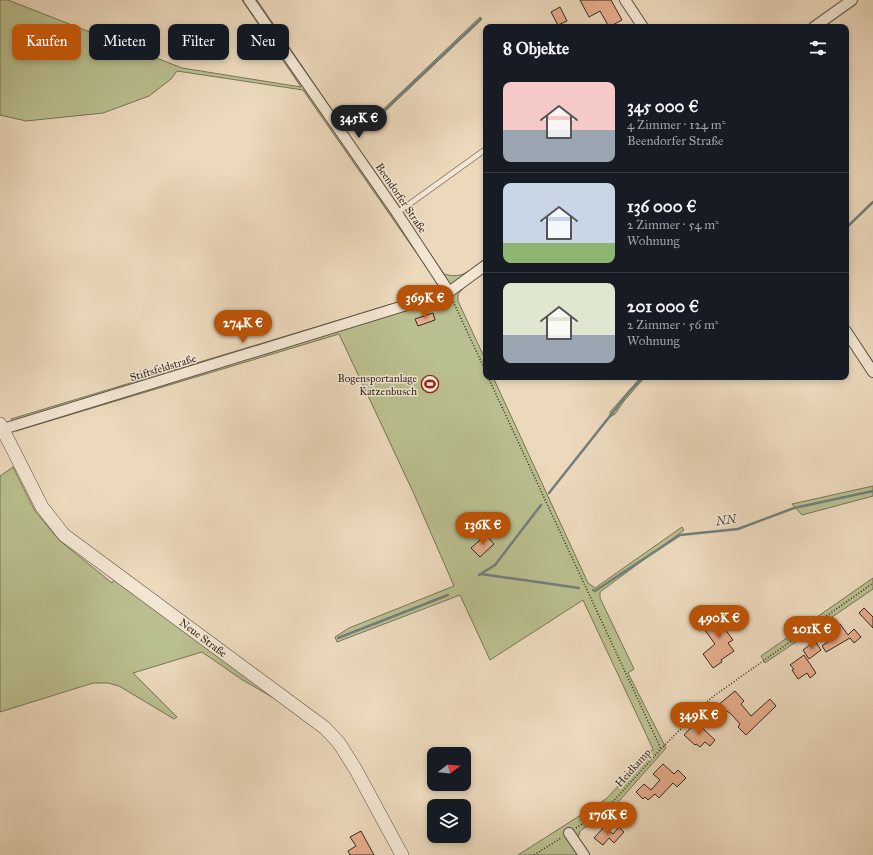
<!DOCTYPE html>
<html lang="de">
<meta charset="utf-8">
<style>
body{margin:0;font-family:"IM FELL Great Primer",serif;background:#20242c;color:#f1f3f6;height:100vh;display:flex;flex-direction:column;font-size:15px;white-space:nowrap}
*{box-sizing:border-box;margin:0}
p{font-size:13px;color:#9ea1a6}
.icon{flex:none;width:22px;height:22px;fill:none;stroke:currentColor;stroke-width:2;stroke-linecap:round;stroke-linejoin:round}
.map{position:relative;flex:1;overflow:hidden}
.panel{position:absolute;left:483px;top:24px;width:366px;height:356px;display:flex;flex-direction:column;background:#171b24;border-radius:8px;box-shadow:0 2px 6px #0003}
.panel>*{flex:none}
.guide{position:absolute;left:12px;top:24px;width:380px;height:36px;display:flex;gap:8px}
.needle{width:26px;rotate:74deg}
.fabs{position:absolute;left:427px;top:747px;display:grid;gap:8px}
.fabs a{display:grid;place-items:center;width:44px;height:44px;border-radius:8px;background:#171b24;box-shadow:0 2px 6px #0003;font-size:20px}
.price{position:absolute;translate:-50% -34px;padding:0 9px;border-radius:14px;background:#b45309;color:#fff;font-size:13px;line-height:26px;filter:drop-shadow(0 1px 2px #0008)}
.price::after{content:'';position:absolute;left:50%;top:24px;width:12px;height:9px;margin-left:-6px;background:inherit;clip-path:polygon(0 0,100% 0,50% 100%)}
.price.active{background:#222;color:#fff}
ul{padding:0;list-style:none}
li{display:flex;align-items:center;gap:12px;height:100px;padding:0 20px}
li+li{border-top:1px solid #363941}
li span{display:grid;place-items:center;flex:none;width:112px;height:80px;border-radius:8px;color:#555}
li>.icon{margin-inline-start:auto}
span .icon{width:48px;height:48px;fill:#fffc;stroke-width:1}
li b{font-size:17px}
h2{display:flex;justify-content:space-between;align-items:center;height:48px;padding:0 20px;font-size:17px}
.tag{padding:0 14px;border-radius:8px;background:#171b24;box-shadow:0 2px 6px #0003;font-size:14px;line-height:36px}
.tag.active{background:#b45309;color:#fff}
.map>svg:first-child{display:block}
.green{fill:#babf8f;stroke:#767458}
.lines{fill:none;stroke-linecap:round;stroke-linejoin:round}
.stream{stroke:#727e7d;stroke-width:2.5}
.building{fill:#e7ad8c;stroke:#332822}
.service-casing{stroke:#615448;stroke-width:6}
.minor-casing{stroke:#615448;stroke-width:12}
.tertiary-casing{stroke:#615448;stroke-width:14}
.path{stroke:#332822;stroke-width:1.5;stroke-dasharray:1 2;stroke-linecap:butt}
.service{stroke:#f3e6d3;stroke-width:5}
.minor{stroke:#f3e6d3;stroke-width:10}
.tertiary{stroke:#f3e6d3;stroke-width:13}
.labels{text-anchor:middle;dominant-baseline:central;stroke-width:3;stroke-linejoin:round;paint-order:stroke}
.street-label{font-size:11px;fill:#332822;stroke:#f3e6d3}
.poi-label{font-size:11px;fill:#332822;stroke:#f3e6d3;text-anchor:end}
.water-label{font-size:12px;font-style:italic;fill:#4d4c48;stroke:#f3e6d3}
</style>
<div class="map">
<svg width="873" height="855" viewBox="0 0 873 855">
<rect width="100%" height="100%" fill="#ecd9bc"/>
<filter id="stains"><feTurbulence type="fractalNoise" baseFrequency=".005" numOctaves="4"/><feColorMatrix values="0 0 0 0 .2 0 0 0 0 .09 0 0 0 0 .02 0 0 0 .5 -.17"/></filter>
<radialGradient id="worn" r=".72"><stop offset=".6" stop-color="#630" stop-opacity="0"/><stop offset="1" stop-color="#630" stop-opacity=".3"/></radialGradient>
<g class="green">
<path d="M0 0H8L182 68 301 87 242 0H257L444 274C464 280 470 269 486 258V270L466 285 458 294V301L486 361V377H493L588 583 595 588 682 527 684 530 600 592V598L634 669 628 673 666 748 612 809 580 831 578 838 590 855H518L606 799 653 749 583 600 490 660 460 595 337 642 335 637 349 628 454 586 414 494 339 334 16 431 11 419 435 291 438 287 436 281 303 90 177 71 171 79 149 96 103 113 26 121 0 115Z"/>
<polygon points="480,17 482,19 373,123 371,121"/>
<polygon points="641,377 645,377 624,401 615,414 610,417 610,412"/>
<polygon points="13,467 35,511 59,540 112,583 115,579 277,700 241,679 202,652 133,673 177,717 174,719 119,686 108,683 93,683 0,712 0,476"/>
<polygon points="873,486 873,496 802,515 792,504"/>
<polygon points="873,578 873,589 765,663 761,656"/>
</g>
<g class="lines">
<g class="stream">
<polyline points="372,122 481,19"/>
<polyline points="846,228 873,202"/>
<polyline points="549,493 629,392 643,377"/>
<polyline points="481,574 579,588"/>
<polyline points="479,575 495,565 541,505"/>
<polyline points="593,590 595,591 680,535 738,529 794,508 873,491"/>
<polyline points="338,638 448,595"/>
</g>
</g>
<g class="building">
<polygon points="580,0 611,0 622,20 609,27 600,11 589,17"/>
<polygon points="560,7 567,21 558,25 551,12"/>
<polygon points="433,313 435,320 418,326 415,319"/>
<polygon points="486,535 494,544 480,557 471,548"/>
<polygon points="728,606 734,613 728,618 729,619 722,625 733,640 728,643 734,651 721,660 722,662 713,668 703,654 715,644 704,629 717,619 715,616"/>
<polygon points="864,608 873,617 873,628 859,613"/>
<polygon points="840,624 848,635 854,629 861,637 854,643 850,638 826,652 822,646 836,636 831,630"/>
<polygon points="815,641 821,650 809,659 803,650"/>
<polygon points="804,655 816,673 810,678 807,673 798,679 792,670 794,669 790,665"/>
<polygon points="735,691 744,701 741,704 751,716 770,699 776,706 746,735 738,727 740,724 731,714 727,711 724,714 717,706"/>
<polygon points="696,722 715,740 710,746 705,742 700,747 696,744 695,745 684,735"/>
<polygon points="663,764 674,774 678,770 686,778 677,787 673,783 659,798 655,794 648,800 645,797 643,799 636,792 644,784 651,790 660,780 653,774"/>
<polygon points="604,827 613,834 619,827 624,832 614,843 609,838 603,845 594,838"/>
<polygon points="361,831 368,844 374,855 350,855 348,851 356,846 350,837"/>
</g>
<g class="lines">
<defs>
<polyline id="service" points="397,213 486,149"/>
<g id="minor">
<polyline points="249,0 397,213 449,292"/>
<polyline points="625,0 643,27"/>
<polyline points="814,27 852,0"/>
<polyline points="846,331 873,372"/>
<polyline points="0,430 449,292 486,265"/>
<polyline points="569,833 584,855"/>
</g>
<polyline id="tertiary" points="0,424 42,507 64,535 325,728 339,743 356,770 402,855"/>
</defs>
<use href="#service" class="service-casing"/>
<use href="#minor" class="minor-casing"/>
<use href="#tertiary" class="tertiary-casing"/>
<g class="path">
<polyline points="452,299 486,372"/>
<polyline points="488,377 661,749"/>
<polyline points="576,828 608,807 661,749 711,698 873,583"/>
<polyline points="534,855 561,838"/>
</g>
<use href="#service" class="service"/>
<use href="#minor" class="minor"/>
<use href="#tertiary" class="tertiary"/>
</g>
<defs>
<symbol id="stadium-ring" viewBox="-11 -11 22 22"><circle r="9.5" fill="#f3e6d3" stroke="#8f2418" stroke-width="1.5"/><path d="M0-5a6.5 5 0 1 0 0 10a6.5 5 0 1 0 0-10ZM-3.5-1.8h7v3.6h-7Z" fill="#8f2418"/></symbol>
</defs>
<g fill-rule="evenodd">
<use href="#stadium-ring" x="420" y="374" width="20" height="20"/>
</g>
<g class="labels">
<g class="street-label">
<text transform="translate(401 198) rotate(56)">Beendorfer Straße</text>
<text transform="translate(163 368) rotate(-17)">Stiftsfeldstraße</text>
<text transform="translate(203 638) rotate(37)">Neue Straße</text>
<text transform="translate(633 768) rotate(-48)">Heidkamp</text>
</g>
<g class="poi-label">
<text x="417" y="378">Bogensportanlage<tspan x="417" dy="13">Katzenbusch</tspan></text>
</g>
<g class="water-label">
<text transform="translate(726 520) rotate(-8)">NN</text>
</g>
</g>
<rect width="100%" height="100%" filter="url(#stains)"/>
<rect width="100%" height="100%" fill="url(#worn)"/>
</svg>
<div class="fabs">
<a><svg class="needle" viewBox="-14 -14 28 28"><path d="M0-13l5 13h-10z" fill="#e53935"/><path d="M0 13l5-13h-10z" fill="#9ea1a6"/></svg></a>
<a><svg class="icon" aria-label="layers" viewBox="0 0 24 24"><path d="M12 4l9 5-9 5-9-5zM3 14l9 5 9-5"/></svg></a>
</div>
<b class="price active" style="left:359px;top:139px">345K €</b>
<b class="price" style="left:425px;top:319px">369K €</b>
<b class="price" style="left:243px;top:344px">274K €</b>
<b class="price" style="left:483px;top:546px">136K €</b>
<b class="price" style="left:719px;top:639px">490K €</b>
<b class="price" style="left:812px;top:650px">201K €</b>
<b class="price" style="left:699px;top:736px">349K €</b>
<b class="price" style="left:608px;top:836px">176K €</b>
<div class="guide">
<a class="tag active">Kaufen</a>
<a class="tag">Mieten</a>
<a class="tag">Filter</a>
<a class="tag">Neu</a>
</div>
<section class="panel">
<h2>8 Objekte<svg class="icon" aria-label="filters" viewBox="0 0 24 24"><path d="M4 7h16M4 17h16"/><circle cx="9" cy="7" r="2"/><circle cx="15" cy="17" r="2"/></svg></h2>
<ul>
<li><span style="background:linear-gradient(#f6c9c9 60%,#9aa5b1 0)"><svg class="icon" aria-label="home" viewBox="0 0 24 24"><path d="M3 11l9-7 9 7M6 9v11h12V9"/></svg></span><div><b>345 000 €</b><p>4 Zimmer · 124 m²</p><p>Beendorfer Straße</p></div></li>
<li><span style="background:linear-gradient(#c9d6e8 75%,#8fb573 0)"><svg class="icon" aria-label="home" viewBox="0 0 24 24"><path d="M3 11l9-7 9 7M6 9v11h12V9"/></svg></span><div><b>136 000 €</b><p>2 Zimmer · 54 m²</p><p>Wohnung</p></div></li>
<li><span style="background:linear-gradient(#dfe7d0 65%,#9aa5b1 0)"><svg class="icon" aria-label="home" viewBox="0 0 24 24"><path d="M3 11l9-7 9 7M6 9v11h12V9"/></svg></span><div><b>201 000 €</b><p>2 Zimmer · 56 m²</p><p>Wohnung</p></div></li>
</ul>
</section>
</div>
